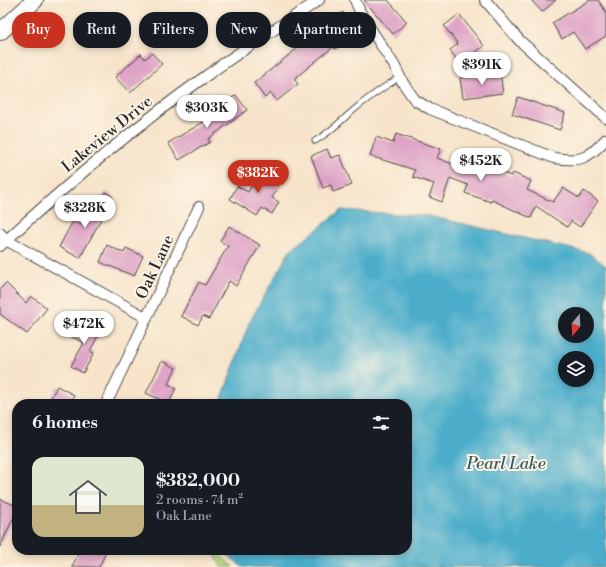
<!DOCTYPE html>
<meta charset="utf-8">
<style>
body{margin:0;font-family:"Libre Bodoni",serif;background:#242831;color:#f1f3f6;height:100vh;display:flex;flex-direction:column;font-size:15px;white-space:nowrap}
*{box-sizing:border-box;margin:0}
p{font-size:13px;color:#9ea1a6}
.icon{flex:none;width:22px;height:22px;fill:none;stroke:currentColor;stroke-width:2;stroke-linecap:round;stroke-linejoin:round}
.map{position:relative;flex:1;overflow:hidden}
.panel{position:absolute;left:12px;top:399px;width:400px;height:156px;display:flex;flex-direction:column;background:#171b24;border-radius:16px;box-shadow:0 2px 6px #0003}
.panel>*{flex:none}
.banner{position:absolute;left:12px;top:12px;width:400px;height:36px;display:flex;gap:8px}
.needle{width:26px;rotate:198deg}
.buttons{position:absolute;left:558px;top:307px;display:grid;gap:8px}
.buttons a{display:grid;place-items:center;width:36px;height:36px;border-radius:50%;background:#171b24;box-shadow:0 2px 6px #0003;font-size:20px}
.price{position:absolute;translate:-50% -34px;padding:0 9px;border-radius:14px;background:#fff;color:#222;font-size:13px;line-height:26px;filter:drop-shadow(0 1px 2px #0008)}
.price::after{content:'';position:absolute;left:50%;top:24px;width:12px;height:9px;margin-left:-6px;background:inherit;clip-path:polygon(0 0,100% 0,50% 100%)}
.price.current{background:#c8321e;color:#fff}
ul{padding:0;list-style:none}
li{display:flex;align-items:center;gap:12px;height:100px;padding:0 20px}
li span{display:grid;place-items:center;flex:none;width:112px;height:80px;border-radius:12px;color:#555}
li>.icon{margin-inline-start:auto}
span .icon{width:48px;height:48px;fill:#fffc;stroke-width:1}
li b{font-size:17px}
h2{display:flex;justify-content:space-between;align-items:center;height:48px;padding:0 20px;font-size:17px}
.chip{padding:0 14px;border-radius:16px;background:#171b24;box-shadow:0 2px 6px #0003;font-size:14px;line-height:36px}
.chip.current{background:#c8321e;color:#fff}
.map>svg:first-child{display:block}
.green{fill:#acd17b;stroke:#6c7e53}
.water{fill:#4badca;stroke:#3b6c7a;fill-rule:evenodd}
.building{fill:#dea3c6}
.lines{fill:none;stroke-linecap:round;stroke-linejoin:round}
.lane-casing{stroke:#4a4743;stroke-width:7}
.street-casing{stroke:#4a4743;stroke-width:12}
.primary-casing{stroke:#4a4743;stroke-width:18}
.lane{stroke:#fff;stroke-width:5}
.street{stroke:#fff;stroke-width:10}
.primary{stroke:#fff;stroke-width:16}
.labels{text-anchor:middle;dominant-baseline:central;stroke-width:4;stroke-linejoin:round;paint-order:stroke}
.street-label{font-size:16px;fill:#2b2b2b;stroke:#fcf5e5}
.water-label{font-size:17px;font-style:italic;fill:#365863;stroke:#fcf5e5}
</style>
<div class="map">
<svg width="606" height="567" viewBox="0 0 606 567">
<rect width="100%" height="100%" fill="#fcf5e5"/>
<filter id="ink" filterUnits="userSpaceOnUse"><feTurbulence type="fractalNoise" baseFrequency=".025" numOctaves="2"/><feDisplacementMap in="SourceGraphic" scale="8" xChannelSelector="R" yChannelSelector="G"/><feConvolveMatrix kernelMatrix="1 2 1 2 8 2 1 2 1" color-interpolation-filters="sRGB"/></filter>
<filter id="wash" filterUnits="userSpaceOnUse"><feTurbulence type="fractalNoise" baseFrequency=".012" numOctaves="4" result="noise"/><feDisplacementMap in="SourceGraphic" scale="16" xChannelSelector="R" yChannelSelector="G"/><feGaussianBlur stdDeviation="0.9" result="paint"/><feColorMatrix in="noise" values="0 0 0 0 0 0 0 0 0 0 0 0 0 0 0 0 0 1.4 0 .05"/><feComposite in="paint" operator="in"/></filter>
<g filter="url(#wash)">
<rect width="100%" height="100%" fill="#f7e4cb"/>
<polygon class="green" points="213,550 217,550 220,555 233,567 221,567"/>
<path class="water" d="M341 210 429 216 589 253 606 266V567H242L224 552V550H407V404H220L249 323 289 252ZM565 314H587V336H565ZM565 358H587V380H565Z"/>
<g id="blocks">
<g class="building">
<polygon points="364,0 388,0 407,22 393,34"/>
<polygon points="531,0 556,0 542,12"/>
<polygon points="590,0 598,0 606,12 606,36 585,49 573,32 562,39 552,23"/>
<polygon points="343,12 357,31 335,49 333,47 294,79 298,84 277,101 271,93 265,98 254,83"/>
<polygon points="459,14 484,46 460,64 450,50 458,44 444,26"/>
<polygon points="152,53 162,64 130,93 115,77 141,54 145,59"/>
<polygon points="500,73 503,93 463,98 460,78"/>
<polygon points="236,95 247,110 208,139 210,142 179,160 168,143 212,117 210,114"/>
<polygon points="518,97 565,113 560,130 512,114"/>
<polygon points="396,134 441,149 437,158 481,175 484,166 511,176 513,173 531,181 527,190 553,202 563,188 579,198 584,191 598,201 580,227 571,221 567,227 536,206 531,218 492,200 491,202 465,193 468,185 450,178 442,202 429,197 434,184 413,177 415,170 370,156 376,137 393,143"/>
<polygon points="327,149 331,158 340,155 352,185 333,192 331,185 323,188 311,156"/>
<polygon points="263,167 275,175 270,182 279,187 272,198 279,202 272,214 262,208 257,216 230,199 237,186 248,192"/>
<polygon points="106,192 113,197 80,258 59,247 73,221 81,225"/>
<polygon points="229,226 260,245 236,286 229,281 209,319 203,316 198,325 181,316 199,282 205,285 228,246 220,241"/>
<polygon points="107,245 124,253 126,248 143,256 134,276 100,262"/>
<polygon points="6,283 26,303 31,296 47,308 27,334 0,314 0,289"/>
<polygon points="79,320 100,332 90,351 94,353 83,373 71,366 84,343 70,336"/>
<polygon points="162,361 176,368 168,384 176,388 169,404 146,393"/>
<polygon points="57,386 74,395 70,404 48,404"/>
<polygon points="0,499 17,506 17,510 0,547"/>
<polygon points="80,550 107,550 99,567 72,567"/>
</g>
</g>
</g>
<g filter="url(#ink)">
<use href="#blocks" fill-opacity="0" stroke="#4a4743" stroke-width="1"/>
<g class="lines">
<defs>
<path id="lane" d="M315 141C329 133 338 124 349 114 365 100 382 88 400 77"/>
<g id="street">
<path d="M355 0 361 14 394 65 403 83 415 100 430 109 554 158C581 162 588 159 606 139"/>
<polyline points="485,0 519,40 606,118"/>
<polyline points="0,233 6,240 147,318"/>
<path d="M0 246C65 186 134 127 206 76 243 49 282 25 319 0"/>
<polyline points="106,404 199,207"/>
</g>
<polyline id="primary" points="0,32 35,0"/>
</defs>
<use href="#lane" class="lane-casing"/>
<use href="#street" class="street-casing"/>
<use href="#primary" class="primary-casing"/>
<use href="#lane" class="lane"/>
<use href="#street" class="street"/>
<use href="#primary" class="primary"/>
</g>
</g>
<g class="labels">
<g class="street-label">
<text transform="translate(107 134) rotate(-39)">Lakeview Drive</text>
<text transform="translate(155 267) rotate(-65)">Oak Lane</text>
</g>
<g class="water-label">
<text x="506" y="464">Pearl Lake</text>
</g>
</g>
</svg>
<div class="buttons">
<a><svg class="needle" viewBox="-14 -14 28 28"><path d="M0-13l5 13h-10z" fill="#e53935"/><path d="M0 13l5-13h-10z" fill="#9ea1a6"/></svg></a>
<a><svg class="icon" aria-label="layers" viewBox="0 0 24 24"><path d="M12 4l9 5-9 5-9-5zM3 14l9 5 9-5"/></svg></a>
</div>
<b class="price" style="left:482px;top:86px">$391K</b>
<b class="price" style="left:207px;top:129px">$303K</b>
<b class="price" style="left:481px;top:182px">$452K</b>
<b class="price current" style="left:258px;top:194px">$382K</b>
<b class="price" style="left:85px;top:229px">$328K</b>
<b class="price" style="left:84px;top:345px">$472K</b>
<div class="banner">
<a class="chip current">Buy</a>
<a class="chip">Rent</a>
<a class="chip">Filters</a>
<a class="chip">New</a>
<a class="chip">Apartment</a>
</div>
<section class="panel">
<h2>6 homes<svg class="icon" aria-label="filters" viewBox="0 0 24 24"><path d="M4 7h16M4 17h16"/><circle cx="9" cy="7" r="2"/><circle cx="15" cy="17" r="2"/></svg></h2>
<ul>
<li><span style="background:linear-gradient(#dfe7d0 60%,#c2b280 0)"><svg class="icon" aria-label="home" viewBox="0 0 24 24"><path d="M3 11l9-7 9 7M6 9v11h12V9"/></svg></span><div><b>$382,000</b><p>2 rooms · 74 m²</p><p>Oak Lane</p></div></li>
</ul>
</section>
</div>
